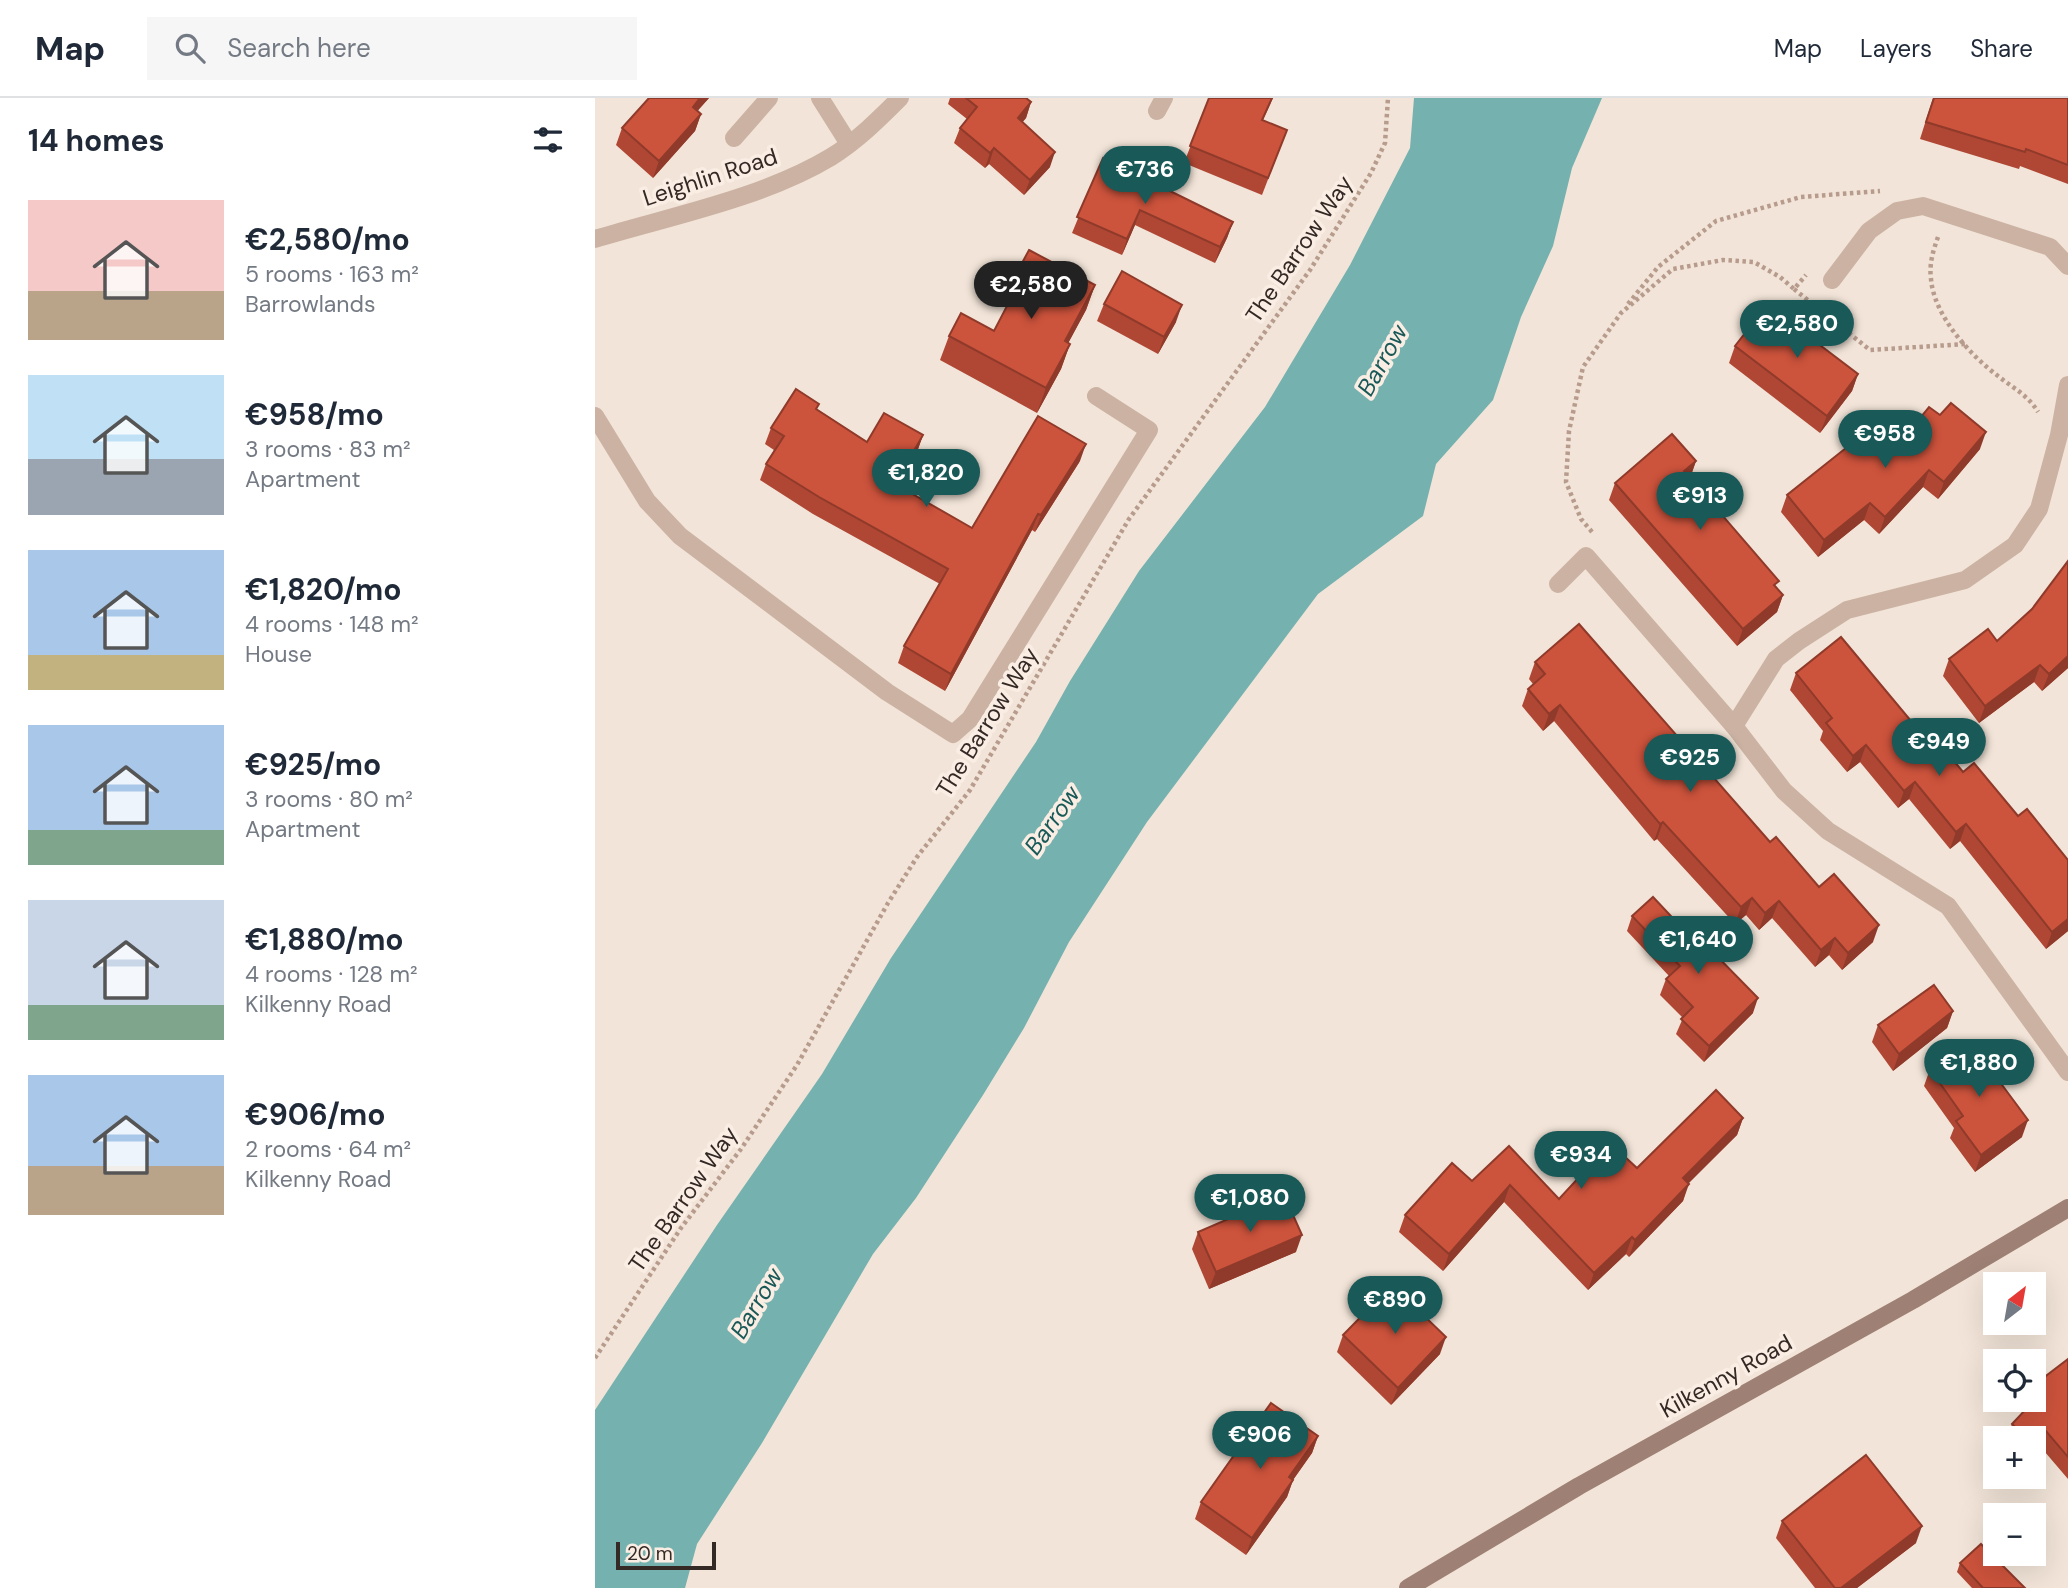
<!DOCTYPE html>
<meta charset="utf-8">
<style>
body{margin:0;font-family:"DM Sans",sans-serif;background:#f6f6f7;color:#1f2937;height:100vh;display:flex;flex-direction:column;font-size:26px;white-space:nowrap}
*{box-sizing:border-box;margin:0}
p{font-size:23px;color:#747a83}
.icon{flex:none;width:38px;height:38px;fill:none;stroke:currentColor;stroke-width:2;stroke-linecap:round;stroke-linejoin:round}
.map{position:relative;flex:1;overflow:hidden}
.details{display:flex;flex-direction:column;background:#fff;width:595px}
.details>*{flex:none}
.needle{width:46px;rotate:31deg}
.tools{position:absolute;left:1388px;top:1174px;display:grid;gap:14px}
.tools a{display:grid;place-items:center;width:63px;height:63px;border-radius:0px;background:#fff;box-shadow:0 7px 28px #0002;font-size:35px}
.scale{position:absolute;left:21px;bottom:18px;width:100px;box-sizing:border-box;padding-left:7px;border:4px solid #352926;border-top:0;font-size:19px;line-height:24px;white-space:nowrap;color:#352926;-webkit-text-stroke:5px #faeee4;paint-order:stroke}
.price{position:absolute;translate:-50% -60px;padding:0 16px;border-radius:24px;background:#195958;color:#fff;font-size:23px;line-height:46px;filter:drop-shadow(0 2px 4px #0008)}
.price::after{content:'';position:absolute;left:50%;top:42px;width:21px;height:16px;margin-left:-10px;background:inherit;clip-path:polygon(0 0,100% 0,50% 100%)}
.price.current{background:#222;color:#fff}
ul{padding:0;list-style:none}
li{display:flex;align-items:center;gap:21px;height:175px;padding:0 28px}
li span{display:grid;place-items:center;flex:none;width:196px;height:140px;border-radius:0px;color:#555}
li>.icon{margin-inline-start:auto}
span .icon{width:84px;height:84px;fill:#fffc;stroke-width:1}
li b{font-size:30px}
h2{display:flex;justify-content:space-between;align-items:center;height:84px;padding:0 28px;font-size:30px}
header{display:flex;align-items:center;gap:42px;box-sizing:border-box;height:98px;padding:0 35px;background:#fff;border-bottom:2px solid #e0e1e3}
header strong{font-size:33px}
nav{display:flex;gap:38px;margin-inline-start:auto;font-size:24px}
.search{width:490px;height:63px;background:#f6f6f7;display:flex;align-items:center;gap:18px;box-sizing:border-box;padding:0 24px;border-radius:0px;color:#747a83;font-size:26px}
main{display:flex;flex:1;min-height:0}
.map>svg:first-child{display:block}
.water{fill:#75b1ae}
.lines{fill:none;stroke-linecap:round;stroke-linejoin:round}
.path{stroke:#b79c8d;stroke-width:4.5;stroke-dasharray:3.5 3.5;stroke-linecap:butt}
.minor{stroke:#cbb2a3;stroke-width:18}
.tertiary{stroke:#cbb2a3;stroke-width:18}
.secondary{stroke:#9e8075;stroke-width:18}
.wall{fill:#af4734}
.shaded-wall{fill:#8f3a2a}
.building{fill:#cc533c;stroke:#8f3a2a;stroke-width:2}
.labels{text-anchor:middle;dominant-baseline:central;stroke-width:7;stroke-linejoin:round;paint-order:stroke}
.street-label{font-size:23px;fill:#352926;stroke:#faeee4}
.water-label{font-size:24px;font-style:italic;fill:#195958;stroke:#faeee4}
</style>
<header>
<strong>Map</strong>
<div class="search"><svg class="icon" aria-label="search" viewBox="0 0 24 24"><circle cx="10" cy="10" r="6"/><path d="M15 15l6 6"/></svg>Search here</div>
<nav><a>Map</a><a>Layers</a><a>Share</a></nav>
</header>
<main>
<section class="details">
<h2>14 homes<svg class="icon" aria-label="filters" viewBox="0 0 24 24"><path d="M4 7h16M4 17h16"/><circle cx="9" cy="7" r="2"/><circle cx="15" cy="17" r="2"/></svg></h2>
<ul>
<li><span style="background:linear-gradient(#f6c9c9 65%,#b9a48a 0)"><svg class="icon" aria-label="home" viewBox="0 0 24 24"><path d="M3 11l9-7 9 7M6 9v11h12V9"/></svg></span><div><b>€2,580/mo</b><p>5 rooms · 163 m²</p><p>Barrowlands</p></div></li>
<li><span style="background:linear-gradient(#bfe0f5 60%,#9aa5b1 0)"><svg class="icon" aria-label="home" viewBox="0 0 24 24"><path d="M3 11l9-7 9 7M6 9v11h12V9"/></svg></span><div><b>€958/mo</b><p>3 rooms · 83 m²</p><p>Apartment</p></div></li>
<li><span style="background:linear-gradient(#a9c7e8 75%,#c2b280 0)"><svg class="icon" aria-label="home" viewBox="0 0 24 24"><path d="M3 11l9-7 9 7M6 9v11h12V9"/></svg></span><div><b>€1,820/mo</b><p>4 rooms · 148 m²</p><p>House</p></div></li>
<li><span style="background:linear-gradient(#a9c7e8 75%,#7fa58c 0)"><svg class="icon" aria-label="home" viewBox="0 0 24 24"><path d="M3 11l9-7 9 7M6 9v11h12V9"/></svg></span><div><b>€925/mo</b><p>3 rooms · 80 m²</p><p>Apartment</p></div></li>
<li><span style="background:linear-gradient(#c9d6e8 75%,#7fa58c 0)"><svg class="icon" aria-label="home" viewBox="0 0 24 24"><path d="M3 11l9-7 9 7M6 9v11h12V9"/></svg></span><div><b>€1,880/mo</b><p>4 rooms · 128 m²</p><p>Kilkenny Road</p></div></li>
<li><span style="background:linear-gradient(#a9c7e8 65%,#b9a48a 0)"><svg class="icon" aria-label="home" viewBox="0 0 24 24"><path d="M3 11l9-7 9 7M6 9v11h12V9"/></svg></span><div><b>€906/mo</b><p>2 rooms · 64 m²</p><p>Kilkenny Road</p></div></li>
</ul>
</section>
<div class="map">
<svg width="1473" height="1490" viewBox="0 0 1473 1490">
<rect width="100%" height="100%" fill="#f2e4d8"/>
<polygon class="water" points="819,0 1007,0 977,70 958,148 926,219 898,302 841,366 828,418 723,496 552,724 474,844 429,930 388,997 321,1100 278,1156 167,1345 102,1446 90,1490 0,1490 0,1312 122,1127 227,976 296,860 441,644 475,583 544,473 670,309 755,167 815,50"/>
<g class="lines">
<g class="path">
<path d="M1343 139C1338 153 1334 166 1336 181 1339 218 1375 257 1403 278 1418 290 1433 297 1443 314"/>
<polyline points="1199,191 1275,252 1371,246"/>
<polyline points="1033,206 1063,169 1121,123 1206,99 1285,93"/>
<polyline points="997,434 986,421 971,384 974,333 988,269 1026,215 1078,171 1128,162 1159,164 1185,179 1199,191 1211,177"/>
<polyline points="0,1260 86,1130 146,1051 202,967 293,805 322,759 375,692 534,421 715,172 776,75 790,45 793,0"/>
</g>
<g class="minor">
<polyline points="225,0 254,46"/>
<polyline points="562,13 569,0"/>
<polyline points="139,40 174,0"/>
<polyline points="1237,182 1274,133 1302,113 1328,108 1455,149 1473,168"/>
<polyline points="0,318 52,403 85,438 292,594 358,636 375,621 554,332 501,298"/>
<polyline points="963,486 991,458 1139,628 1189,693 1233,733 1353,808 1473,974"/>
<polyline points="1139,628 1181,561 1204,543 1252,512 1370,482 1420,447 1444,411 1464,337 1473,287"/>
</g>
<path class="tertiary" d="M0 141C76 118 168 100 236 59 262 43 284 21 305 0"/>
<polyline class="secondary" points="813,1490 984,1388 1318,1202 1473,1110"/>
</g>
<g class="wall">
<polygon points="54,0 114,0 102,13 106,16 100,33 58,80 21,47 27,30"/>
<polygon points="355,0 431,0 436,4 431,20 427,24 455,69 429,97 394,66 390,70 359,45 365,30 372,21 353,6"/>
<polygon points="614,0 678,0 668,22 692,32 667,97 589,65"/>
<polygon points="1338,0 1473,0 1473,86 1425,68 1424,71 1325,41"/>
<polygon points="508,60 638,124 632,140 620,165 540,127 527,157 477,135"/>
<polygon points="419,180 500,187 491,212 473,245 475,246 466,271 442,315 345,262 354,238 399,233 413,206 410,204"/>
<polygon points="509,206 581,224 563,256 502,223"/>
<polygon points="1140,248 1263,276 1257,293 1225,335 1134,265"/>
<polygon points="222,311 272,344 328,337 322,354 302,388 377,430 485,363 440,434 437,432 350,593 303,565 309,548 345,486 218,416 165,382 171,366 179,352 170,346 176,330"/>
<polygon points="1385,351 1343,401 1328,389 1284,436 1269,422 1223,459 1186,414 1192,397 1272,353 1295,357"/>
<polygon points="1101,363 1095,380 1188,497 1182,514 1142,548 1014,402 1020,385"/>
<polygon points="1246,539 1473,833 1451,851 1365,743 1355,751 1314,701 1303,710 1265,664 1252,674 1225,642 1228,633 1195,592 1201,575"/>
<polygon points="1402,543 1473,570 1447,593 1439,584 1384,625 1348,578 1354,561"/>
<polygon points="940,564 1175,744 1224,789 1278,844 1247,872 1234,857 1220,869 1177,820 1164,832 1151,817 1140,826 1062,741 1059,743 959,623 948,633 927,608 933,591 938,586 934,581"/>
<polygon points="1037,818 1158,915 1109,964 1081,936 1088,920 1065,897 1071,881 1074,878 1032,833"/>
<polygon points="1358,913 1352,930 1298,973 1277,944 1283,927"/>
<polygon points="1335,971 1427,1039 1380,1074 1355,1040 1359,1030 1329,988"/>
<polygon points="1148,1020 1142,1037 1093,1085 1088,1103 1034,1159 1031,1156 993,1192 909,1104 848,1173 804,1134 810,1117 877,1083 914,1048 964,1101 1025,1063 1042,1070"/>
<polygon points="603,1134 701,1154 614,1191 597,1151"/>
<polygon points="748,1237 845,1256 796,1307 742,1254"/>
<polygon points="1473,1261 1473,1381 1438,1340 1412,1340 1417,1326 1440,1302 1438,1301 1438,1295 1443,1284"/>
<polygon points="723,1338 717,1355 698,1382 692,1399 651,1457 600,1421 606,1404"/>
<polygon points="1187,1423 1321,1445 1262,1490 1220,1490 1181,1440"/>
<polygon points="1365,1465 1430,1490 1377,1490 1362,1474"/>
</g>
<g class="shaded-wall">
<polygon points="105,0 114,0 91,26 98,9"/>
<polygon points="436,4 431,20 418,36 423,20"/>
<polygon points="106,16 100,33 58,80 64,63"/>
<polygon points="399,50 394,66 390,70 395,55"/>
<polygon points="460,54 455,69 429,97 435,82"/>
<polygon points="545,112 540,127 527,157 532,141"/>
<polygon points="638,124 632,140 620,165 625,149"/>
<polygon points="500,187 491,212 461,268 470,243"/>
<polygon points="587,207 581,224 563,256 569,239"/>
<polygon points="475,246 466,271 442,315 451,290"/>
<polygon points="1263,276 1257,293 1225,335 1232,318"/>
<polygon points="1391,334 1385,351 1343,401 1349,384"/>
<polygon points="328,337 322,354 294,403 300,386"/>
<polygon points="491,346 485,363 440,434 446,417"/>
<polygon points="1101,363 1095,380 1089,373"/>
<polygon points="1334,372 1328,389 1284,436 1290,419"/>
<polygon points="1275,405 1269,422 1223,459 1229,442"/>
<polygon points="443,416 437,432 350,593 356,576"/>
<polygon points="1188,497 1182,514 1142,548 1148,531"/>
<polygon points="1473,558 1473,570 1447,593 1454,576"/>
<polygon points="1445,567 1439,584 1384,625 1390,608"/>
<polygon points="965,607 959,623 948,633 954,616"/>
<polygon points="1271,647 1265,664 1252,674 1258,658"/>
<polygon points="1320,684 1314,701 1303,710 1309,693"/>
<polygon points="1068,724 1062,741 1059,743 1065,726"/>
<polygon points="1371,726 1365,743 1355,751 1361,734"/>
<polygon points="1157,800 1151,817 1140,826 1146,809"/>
<polygon points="1184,803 1177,820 1164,832 1170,815"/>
<polygon points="1473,821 1473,833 1451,851 1457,834"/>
<polygon points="1284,827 1278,844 1247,872 1253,855"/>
<polygon points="1240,840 1234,857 1220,869 1226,852"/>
<polygon points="1163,900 1158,915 1109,964 1114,948"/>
<polygon points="1358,913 1352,930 1298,973 1304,956"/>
<polygon points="1148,1020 1142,1037 1082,1097 1088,1080"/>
<polygon points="1433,1022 1427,1039 1380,1074 1386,1057"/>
<polygon points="1094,1086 1088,1103 1034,1159 1040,1142"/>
<polygon points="915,1087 909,1104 848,1173 854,1156"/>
<polygon points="707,1137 701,1154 614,1191 621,1174"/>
<polygon points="1037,1139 1031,1156 993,1192 999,1175"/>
<polygon points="851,1239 845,1256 796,1307 803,1290"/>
<polygon points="1451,1333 1445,1348 1438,1353 1438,1342"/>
<polygon points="723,1338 717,1355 688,1396 694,1379"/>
<polygon points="698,1382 692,1399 651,1457 657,1440"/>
<polygon points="1327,1428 1321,1445 1262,1490 1246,1490"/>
</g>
<g class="building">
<polygon points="54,0 105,0 98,9 106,16 64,63 27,30"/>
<polygon points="371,0 431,0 436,4 423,20 460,54 435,82 399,50 395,55 365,30 382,9"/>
<polygon points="614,0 677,0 667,22 692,32 673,80 595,48"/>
<polygon points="1339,0 1473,0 1473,67 1431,51 1430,54 1331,24"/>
<polygon points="508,60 638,124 625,149 545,112 532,141 482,119"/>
<polygon points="434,152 500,187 470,243 475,246 451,290 354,238 366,215 399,233 425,183 419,180"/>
<polygon points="527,173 587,207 569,239 509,206"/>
<polygon points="1172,207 1263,276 1232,318 1140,248"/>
<polygon points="201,291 224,306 221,311 272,344 289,315 328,337 300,386 377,430 443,318 491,346 446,417 443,416 356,576 309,548 353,471 224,399 171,366 189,338 176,330"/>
<polygon points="1356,305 1391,334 1349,384 1334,372 1290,419 1275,405 1229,442 1192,397 1261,342 1272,353 1280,344 1295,357 1334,309 1345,317"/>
<polygon points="1077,336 1101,363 1089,373 1184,483 1179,487 1188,497 1148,531 1020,385"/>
<polygon points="1473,463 1473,558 1454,576 1445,567 1390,608 1354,561 1393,531 1402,543 1437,511"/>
<polygon points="984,526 1175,744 1181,739 1224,789 1239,776 1284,827 1253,855 1240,840 1226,852 1184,803 1170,815 1157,800 1146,809 1068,724 1065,726 965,607 954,616 933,591 950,576 940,564"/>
<polygon points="1246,539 1321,629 1327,624 1368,674 1379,665 1423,718 1432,711 1473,762 1473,821 1457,834 1371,726 1361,734 1320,684 1309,693 1271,647 1258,658 1231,625 1237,620 1201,575"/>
<polygon points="1058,799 1104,848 1108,844 1163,900 1114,948 1086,921 1098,909 1071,881 1085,868 1037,818"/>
<polygon points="1339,887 1358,913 1304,956 1283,927"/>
<polygon points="1376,945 1433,1022 1386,1057 1361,1023 1368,1018 1335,971"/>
<polygon points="1121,992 1148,1020 1088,1080 1094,1086 1040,1142 1037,1139 999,1175 915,1087 854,1156 810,1117 857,1065 877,1083 914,1048 964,1101 1011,1050 1025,1063 1029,1058 1042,1070"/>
<polygon points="689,1097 707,1137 621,1174 603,1134"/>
<polygon points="797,1187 851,1239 803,1290 748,1237"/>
<polygon points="1473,1261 1473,1359 1451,1333 1438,1342 1438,1340 1432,1340 1417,1326 1449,1292 1443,1284"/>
<polygon points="676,1305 723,1338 694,1379 698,1382 657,1440 606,1404"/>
<polygon points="1271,1357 1327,1428 1246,1490 1240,1490 1187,1423"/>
<polygon points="1386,1446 1430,1490 1388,1490 1365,1465"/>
</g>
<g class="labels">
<g class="street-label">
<text transform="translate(115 79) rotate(-18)">Leighlin Road</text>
<text transform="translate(704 151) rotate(-56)">The Barrow Way</text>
<text transform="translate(392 624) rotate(-58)">The Barrow Way</text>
<text transform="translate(88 1101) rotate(-55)">The Barrow Way</text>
<text transform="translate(1131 1278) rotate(-29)">Kilkenny Road</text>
</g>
<g class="water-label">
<text transform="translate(787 262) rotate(-61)">Barrow</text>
<text transform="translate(457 722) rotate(-55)">Barrow</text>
<text transform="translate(161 1205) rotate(-59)">Barrow</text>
</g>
</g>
</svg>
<div class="tools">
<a><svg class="needle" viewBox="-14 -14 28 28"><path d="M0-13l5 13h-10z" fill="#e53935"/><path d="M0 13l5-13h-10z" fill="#747a83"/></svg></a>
<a><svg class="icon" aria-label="locate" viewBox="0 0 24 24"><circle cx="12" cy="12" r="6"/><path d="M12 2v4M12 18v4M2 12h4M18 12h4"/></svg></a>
<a>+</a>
<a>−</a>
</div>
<div class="scale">20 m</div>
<b class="price" style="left:550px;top:108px">€736</b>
<b class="price current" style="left:436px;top:223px">€2,580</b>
<b class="price" style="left:1202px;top:262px">€2,580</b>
<b class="price" style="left:1290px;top:372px">€958</b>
<b class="price" style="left:331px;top:411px">€1,820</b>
<b class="price" style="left:1105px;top:434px">€913</b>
<b class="price" style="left:1344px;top:680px">€949</b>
<b class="price" style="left:1095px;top:696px">€925</b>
<b class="price" style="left:1103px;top:878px">€1,640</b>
<b class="price" style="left:1384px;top:1001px">€1,880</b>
<b class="price" style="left:986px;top:1093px">€934</b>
<b class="price" style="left:655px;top:1136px">€1,080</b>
<b class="price" style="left:800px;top:1238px">€890</b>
<b class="price" style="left:665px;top:1373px">€906</b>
</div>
</main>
